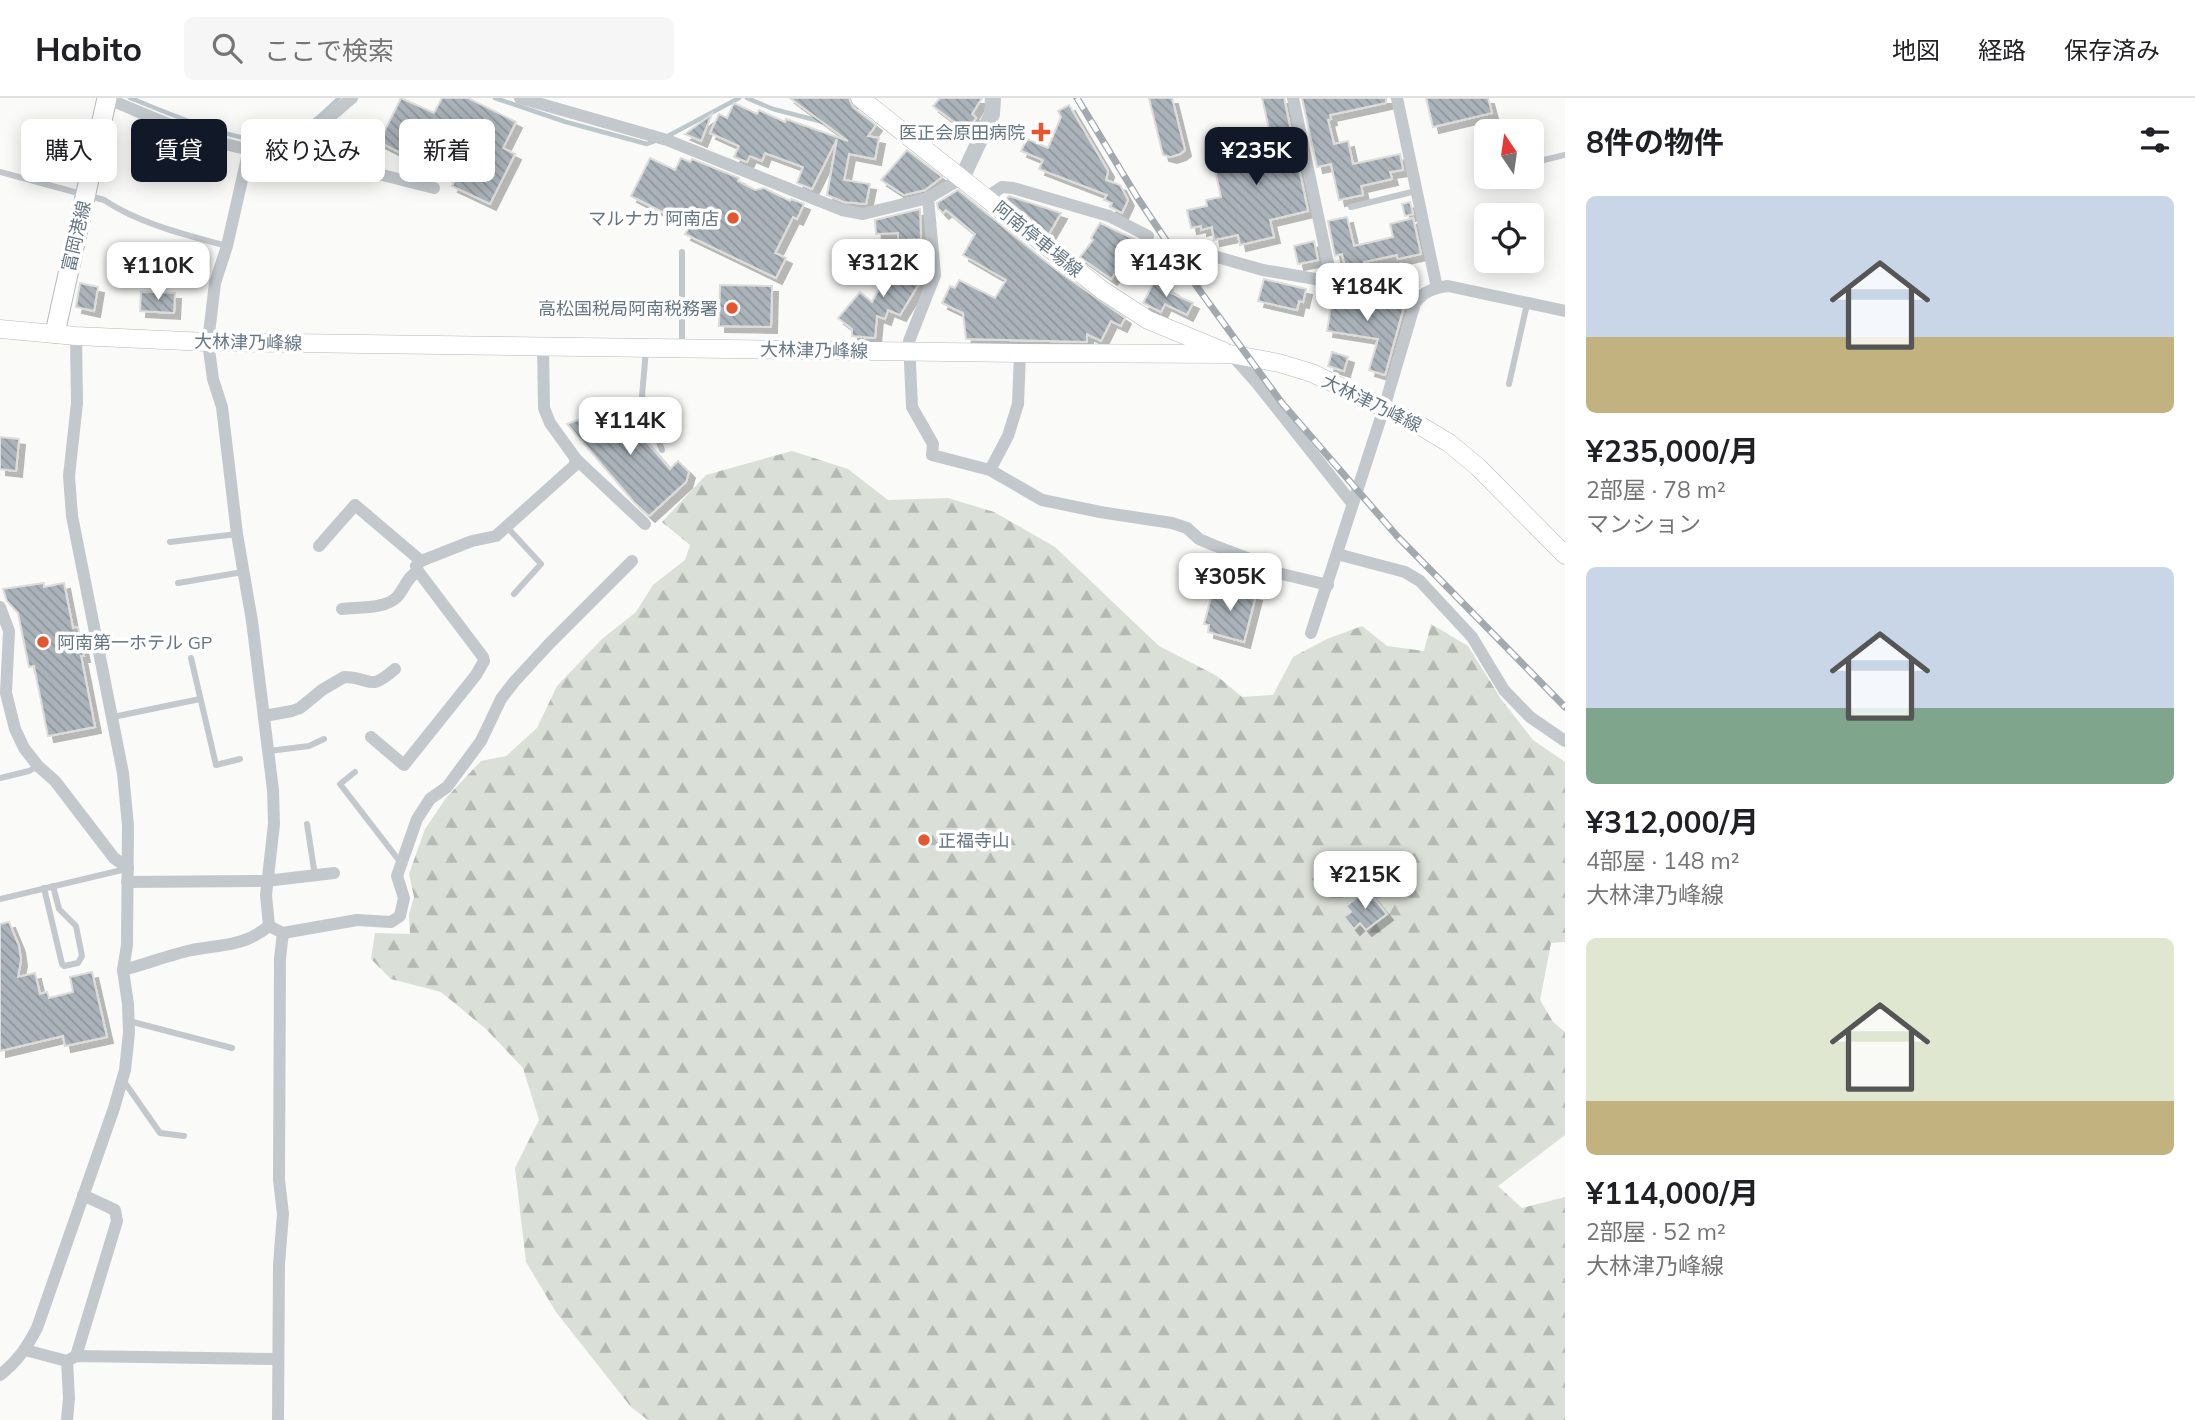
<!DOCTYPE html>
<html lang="ja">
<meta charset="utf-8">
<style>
body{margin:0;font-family:Mulish,"Noto Sans JP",sans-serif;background:#f6f6f6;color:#202124;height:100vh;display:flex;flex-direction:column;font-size:26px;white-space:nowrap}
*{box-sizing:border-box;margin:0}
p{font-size:23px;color:#757577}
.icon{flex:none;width:38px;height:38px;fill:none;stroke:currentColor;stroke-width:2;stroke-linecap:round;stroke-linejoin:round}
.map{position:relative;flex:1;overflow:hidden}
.drawer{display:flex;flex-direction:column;background:#fff;width:630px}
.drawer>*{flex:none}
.banner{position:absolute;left:21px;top:21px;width:665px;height:63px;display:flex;gap:14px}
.needle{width:46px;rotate:347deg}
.controls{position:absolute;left:1474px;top:21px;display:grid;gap:14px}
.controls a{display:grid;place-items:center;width:70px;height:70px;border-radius:10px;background:#fff;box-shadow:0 4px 18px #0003;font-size:35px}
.price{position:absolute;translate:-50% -60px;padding:0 16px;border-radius:14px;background:#fff;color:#222;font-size:23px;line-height:46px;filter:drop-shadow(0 2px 4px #0008)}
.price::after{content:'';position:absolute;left:50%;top:42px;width:21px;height:16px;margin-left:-10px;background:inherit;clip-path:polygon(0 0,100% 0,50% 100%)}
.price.selected{background:#111827;color:#fff}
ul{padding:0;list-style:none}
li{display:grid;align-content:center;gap:14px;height:371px;padding:0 21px}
li span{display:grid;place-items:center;height:217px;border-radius:10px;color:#555}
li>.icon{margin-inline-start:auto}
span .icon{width:126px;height:126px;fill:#fffc;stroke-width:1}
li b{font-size:30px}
h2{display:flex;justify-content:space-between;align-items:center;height:84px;padding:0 21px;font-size:30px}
.tag{padding:0 24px;border-radius:10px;background:#fff;box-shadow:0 4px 18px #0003;font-size:24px;line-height:63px}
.tag.selected{background:#111827;color:#fff}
header{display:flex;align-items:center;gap:42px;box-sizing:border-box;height:98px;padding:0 35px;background:#fff;border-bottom:2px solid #e0e0e0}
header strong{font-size:33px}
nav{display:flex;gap:38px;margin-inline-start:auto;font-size:24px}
.search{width:490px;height:63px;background:#f6f6f6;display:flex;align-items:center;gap:18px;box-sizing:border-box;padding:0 24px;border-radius:10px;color:#757577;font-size:26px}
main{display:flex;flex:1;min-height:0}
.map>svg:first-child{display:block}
.forest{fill:url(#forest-firs)}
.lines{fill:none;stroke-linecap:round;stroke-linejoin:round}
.stream{stroke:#bbc7cb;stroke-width:4.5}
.building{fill:url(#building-back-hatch);stroke:#dcdcda;stroke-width:2;filter:url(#shadow)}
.secondary-casing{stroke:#b3babf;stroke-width:19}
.primary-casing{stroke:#b5babe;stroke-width:21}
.service{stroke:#c3c8cc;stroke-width:6}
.minor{stroke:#c3c8cc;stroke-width:12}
.tertiary{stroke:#c3c8cc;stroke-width:16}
.secondary{stroke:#fff;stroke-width:18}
.primary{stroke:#fff;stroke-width:19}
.rail-casing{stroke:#a2aab0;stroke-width:7}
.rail{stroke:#fff;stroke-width:4.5;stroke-dasharray:13;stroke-linecap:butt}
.poi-dot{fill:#e4572e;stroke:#fff;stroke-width:2.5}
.labels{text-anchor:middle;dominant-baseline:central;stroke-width:7;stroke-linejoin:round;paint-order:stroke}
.poi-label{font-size:18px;fill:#657683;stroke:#fff;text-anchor:end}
.street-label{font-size:18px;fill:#657683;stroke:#fff}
</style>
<header>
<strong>Habito</strong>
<div class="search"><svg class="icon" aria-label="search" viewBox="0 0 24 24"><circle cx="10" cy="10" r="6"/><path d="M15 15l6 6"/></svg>ここで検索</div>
<nav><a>地図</a><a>経路</a><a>保存済み</a></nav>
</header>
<main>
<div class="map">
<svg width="1565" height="1322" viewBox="0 0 1565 1322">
<defs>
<pattern id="forest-firs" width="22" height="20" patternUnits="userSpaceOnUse" patternTransform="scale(1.75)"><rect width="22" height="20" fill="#dadfd7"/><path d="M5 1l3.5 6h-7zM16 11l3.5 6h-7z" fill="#b4b9b4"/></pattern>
<pattern id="building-back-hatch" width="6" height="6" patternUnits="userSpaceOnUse" patternTransform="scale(1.75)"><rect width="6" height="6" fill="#aab3b9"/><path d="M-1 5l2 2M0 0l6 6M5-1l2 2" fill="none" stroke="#8e969c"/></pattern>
<filter id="shadow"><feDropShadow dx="6" dy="6" stdDeviation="0" flood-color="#0004"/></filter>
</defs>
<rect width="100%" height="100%" fill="#fafaf8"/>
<polygon class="forest" points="792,353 848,371 888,402 948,400 994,414 1055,449 1159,548 1217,578 1242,599 1273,597 1293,559 1327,541 1362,528 1387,548 1424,553 1431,526 1468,548 1501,601 1533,642 1565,664 1565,844 1551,845 1540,902 1553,924 1565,934 1565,1037 1498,1088 1522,1110 1565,1099 1565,1322 648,1322 631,1309 556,1214 526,1164 515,1070 539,1022 523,970 486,931 441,894 391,881 371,861 375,835 410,836 409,816 414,799 409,776 425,731 446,700 481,663 506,658 537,630 557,588 602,541 636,514 653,487 685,462 690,447 662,424 706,377"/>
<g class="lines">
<g class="stream">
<path d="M130 0C164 13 247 51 281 41 304 34 323 16 339 0"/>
<polyline points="495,0 566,24 647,46 658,42"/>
<polyline points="747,0 773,11 827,25"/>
<polyline points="666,39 739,0"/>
</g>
</g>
<g class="building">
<polygon points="401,0 434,15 442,0 468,0 516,24 503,50 515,56 490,106 452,88 455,82 379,44"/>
<polygon points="790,0 849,0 853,9 876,27 868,38 879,40 875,61 849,56 844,82 870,86 866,106 844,104 827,97 837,41 812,91 797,85 803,69 765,55 762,63 750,58 747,64 734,59 739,48 710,35 719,16 727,20 734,5 757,16 759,12 785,24 786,21 848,43"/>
<polygon points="940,0 982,0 972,16 976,20 966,33 933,8"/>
<polygon points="1149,0 1172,0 1185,52 1180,56 1171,59 1163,57"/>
<polygon points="1262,0 1284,0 1308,113 1270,122 1274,139 1240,147 1238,137 1214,142 1212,129 1201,132 1201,128 1191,130 1187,112 1207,108 1206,102 1221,99 1214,67 1274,53"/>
<polygon points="1302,0 1386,0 1386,5 1330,17 1331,21 1328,22 1334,46 1348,43 1353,66 1400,56 1403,72 1390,74 1392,81 1361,88 1363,97 1339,102 1331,66 1317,69"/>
<polygon points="1426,0 1488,0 1492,15 1433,29"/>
<polygon points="1069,7 1108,73 1106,82 1120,87 1128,102 1122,115 1110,109 1112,105 1104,102 1107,97 1039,71 1043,62 1021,53 1027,41 1048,50 1061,19 1058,13"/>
<polygon points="712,16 701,43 685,36"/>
<polygon points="907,52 942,79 925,92 904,97 881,82"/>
<polygon points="650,60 675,72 681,60 690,64 692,61 739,80 738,83 755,92 764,90 790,103 791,101 804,106 797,121 793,119 775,155 786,160 776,180 685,136 690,128 631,98"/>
<polygon points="958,92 1055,171 1125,220 1121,228 1111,223 1101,243 1087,236 1087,244 966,241 963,215 942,205 950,188 955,190 959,182 995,200 1006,182 963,157 975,136 946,112 943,115 938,110 937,105"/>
<polygon points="1009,98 1061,115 1049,136 1006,101"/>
<polygon points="1410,104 1413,116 1405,118 1402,106"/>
<polygon points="920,111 921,141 898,142 898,135 876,136 875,122"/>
<polygon points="1347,119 1354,148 1393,139 1390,126 1413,120 1421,156 1398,161 1397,157 1364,164 1365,168 1346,172 1342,156 1335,158 1328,123"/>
<polygon points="1100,125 1164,155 1151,179 1124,164 1111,181 1080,159 1093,142 1091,140"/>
<polygon points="1314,143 1318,162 1298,166 1294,148"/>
<polygon points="898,157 926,174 900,217 888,212 885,221 877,218 875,240 852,238 852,231 838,220 860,194 872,204"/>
<polygon points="1264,181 1306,191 1303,204 1299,203 1297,212 1258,203"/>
<polygon points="1155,182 1173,192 1171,195 1193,205 1187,217 1165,206 1161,214 1143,205"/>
<polygon points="80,185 98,189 94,213 76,209"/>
<polygon points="720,187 772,188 771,229 719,228"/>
<polygon points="1329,192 1405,205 1385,277 1369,272 1378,241 1327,233 1332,201 1328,201"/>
<polygon points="141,194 175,195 174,215 140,213"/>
<polygon points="1332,254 1348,259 1344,273 1328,268"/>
<polygon points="630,302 634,315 624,318 670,371 678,363 689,374 686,384 649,418 634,404 567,326"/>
<polygon points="0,339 19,341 16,373 0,371"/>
<polygon points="44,485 44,489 64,485 73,530 78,529 84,558 81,558 95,629 48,638 34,568 29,569 18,515 7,503 3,491"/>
<polygon points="1220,488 1256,497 1244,544 1208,534 1209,527 1204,526 1213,492 1218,494"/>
<polygon points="1367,792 1387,816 1366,832 1360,825 1354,831 1344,819 1351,814 1346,808"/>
<polygon points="9,824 19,848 21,862 18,879 35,875 40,896 47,894 49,900 73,894 70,879 92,874 107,939 65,948 63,938 0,953 0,826"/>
</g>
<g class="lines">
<defs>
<g id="secondary">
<polyline points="860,0 1102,192 1148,222 1223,253"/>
<polyline points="0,231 76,238 208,244 1020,255 1230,256 1279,265 1312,275 1419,327 1449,345 1478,369 1565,457"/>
</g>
<polyline id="primary" points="55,235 107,0"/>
</defs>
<use href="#secondary" class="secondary-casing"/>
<use href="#primary" class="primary-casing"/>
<g class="service">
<polyline points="1531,65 1565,57"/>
<path d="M0 74 104 102C140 126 186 137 227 148"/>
<polyline points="1351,109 1416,93"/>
<polyline points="682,250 682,154"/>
<polyline points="646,252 642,298 662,352"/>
<polyline points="1509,286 1527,206"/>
<polyline points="507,429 541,466 514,496"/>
<polyline points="170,444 237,436"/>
<polyline points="178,485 243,474"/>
<polyline points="191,560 216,667 240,661"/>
<polyline points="113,619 200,601"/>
<polyline points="269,653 309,648 324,641"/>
<polyline points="355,674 340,686 401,765"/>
<polyline points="0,680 29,673 38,668"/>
<polyline points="307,726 315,778"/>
<polyline points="44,790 62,866 64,868 78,865 82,858 76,828 59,811 53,788"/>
<polyline points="0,801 126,771"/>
<polyline points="129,923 232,950"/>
<polyline points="123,982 160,1035 184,1038"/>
</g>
<g class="minor">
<path d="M105 0C145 15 240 63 281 50 308 41 331 17 352 0"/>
<polyline points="520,0 667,42 842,112 863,116 928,100"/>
<polyline points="1293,0 1332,184"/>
<polyline points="1397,0 1437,190"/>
<polyline points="249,51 227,148 215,185 208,244 213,281 222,309 237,436 252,523 273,692 274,726 266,797 269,828"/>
<polyline points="279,51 434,90"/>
<polyline points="962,80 928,100 935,177 909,243 912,309 933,346 932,357 990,372 1042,402 1100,414 1172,425 1187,430 1199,441 1213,447 1263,466 1265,472 1328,487"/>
<polyline points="987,99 1002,89 1013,90 1109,118 1148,138"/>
<polyline points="1185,150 1263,172 1419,199"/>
<polyline points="1231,256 1256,284 1352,405"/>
<polyline points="576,361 645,426"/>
<polyline points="990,372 1008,338 1018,306 1020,255"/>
<polyline points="319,448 355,407 421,463"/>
<polyline points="1337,456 1405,474 1420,483 1472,539 1504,592 1530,619 1565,643"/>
<polyline points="0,509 9,533 6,595 15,631 24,650 38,668 55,683 114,760 128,770"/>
<path d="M342 511C358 509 386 511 397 499 405 490 407 479 418 473"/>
<path d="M1311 535 1384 310 1415 205C1424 193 1434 190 1448 188L1565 213"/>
<path d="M264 618 292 613 300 610 322 592 344 579C373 579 367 595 395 571"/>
<polyline points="371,639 404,667 476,577 484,563 483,559 418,473 416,468 421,463 472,443 496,438 574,368 576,361 550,325 544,310 543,248"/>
<polyline points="127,784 266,783 334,775"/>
<path d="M123 872C146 866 169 857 192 852 223 846 243 849 269 828L283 835 357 822 391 824 400 818 404 800 397 778 417 721 430 701 447 689 481 643 501 601 514 584 549 546 632 463"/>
<polyline points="25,1252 67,1263 76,1258 278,1261"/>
<polyline points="76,1258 117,1123 115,1112 83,1097"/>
<path d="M0 1277C18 1263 27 1249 37 1230L114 1010 125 972 129 935 128 906 123 872 127 847 128 728 123 675 72 418 69 378 77 305 76 238"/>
<polyline points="67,1322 69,1300 67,1263"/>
<polyline points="278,1322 279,1166 283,1116 279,1082 280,860 283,835"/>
</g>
<polyline class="tertiary" points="962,80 992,16 993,0"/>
<use href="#secondary" class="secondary"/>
<use href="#primary" class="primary"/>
<defs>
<polyline id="rail" points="1077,0 1137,99 1200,193 1282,305 1397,438 1565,609"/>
</defs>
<use href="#rail" class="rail-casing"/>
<use href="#rail" class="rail"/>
</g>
<g class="poi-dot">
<path d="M1037.5 23.5h7v7h7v7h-7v7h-7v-7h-7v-7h7z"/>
<circle cx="733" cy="120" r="7"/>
<circle cx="732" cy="210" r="7"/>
<circle cx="43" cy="544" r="7"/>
<circle cx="924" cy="742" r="7"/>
</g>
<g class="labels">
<g class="poi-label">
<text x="1025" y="34">医正会原田病院</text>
<text x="719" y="120">マルナカ 阿南店</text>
<text x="718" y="210">高松国税局阿南税務署</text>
<text x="57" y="544" text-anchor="start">阿南第一ホテル GP</text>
<text x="938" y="742" text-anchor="start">正福寺山</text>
</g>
<g class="street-label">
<text transform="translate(76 138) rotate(-77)">富岡港線</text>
<text transform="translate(1038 141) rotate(39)">阿南停車場線</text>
<text transform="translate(248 244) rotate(1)">大林津乃峰線</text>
<text transform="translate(814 252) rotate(1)">大林津乃峰線</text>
<text transform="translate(1372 305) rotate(26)">大林津乃峰線</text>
</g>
</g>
</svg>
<div class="controls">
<a><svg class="needle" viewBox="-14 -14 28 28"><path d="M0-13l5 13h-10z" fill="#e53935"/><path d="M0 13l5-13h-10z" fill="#757577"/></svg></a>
<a><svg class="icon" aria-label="locate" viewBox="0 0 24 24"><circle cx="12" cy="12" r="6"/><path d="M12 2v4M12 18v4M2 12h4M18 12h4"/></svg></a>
</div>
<b class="price selected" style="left:1256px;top:89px">¥235K</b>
<b class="price" style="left:883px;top:201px">¥312K</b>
<b class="price" style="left:1166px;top:201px">¥143K</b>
<b class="price" style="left:158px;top:204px">¥110K</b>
<b class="price" style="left:1367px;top:225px">¥184K</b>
<b class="price" style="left:630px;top:359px">¥114K</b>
<b class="price" style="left:1230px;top:515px">¥305K</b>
<b class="price" style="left:1365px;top:813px">¥215K</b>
<div class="banner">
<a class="tag">購入</a>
<a class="tag selected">賃貸</a>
<a class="tag">絞り込み</a>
<a class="tag">新着</a>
</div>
</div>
<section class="drawer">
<h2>8件の物件<svg class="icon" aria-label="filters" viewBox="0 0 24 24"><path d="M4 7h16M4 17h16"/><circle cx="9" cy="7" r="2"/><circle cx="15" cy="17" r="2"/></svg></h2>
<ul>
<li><span style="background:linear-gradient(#c9d6e8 65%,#c2b280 0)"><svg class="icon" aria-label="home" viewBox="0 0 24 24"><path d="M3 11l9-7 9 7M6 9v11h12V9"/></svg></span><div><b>¥235,000/月</b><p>2部屋 · 78 m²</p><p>マンション</p></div></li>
<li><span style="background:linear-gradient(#c9d6e8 65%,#7fa58c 0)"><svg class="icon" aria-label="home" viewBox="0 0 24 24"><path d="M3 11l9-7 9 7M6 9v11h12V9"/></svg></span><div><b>¥312,000/月</b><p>4部屋 · 148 m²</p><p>大林津乃峰線</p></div></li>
<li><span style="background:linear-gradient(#dfe7d0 75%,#c2b280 0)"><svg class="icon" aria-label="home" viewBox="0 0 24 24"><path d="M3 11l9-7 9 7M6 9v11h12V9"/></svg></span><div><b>¥114,000/月</b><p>2部屋 · 52 m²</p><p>大林津乃峰線</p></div></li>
</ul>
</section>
</main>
